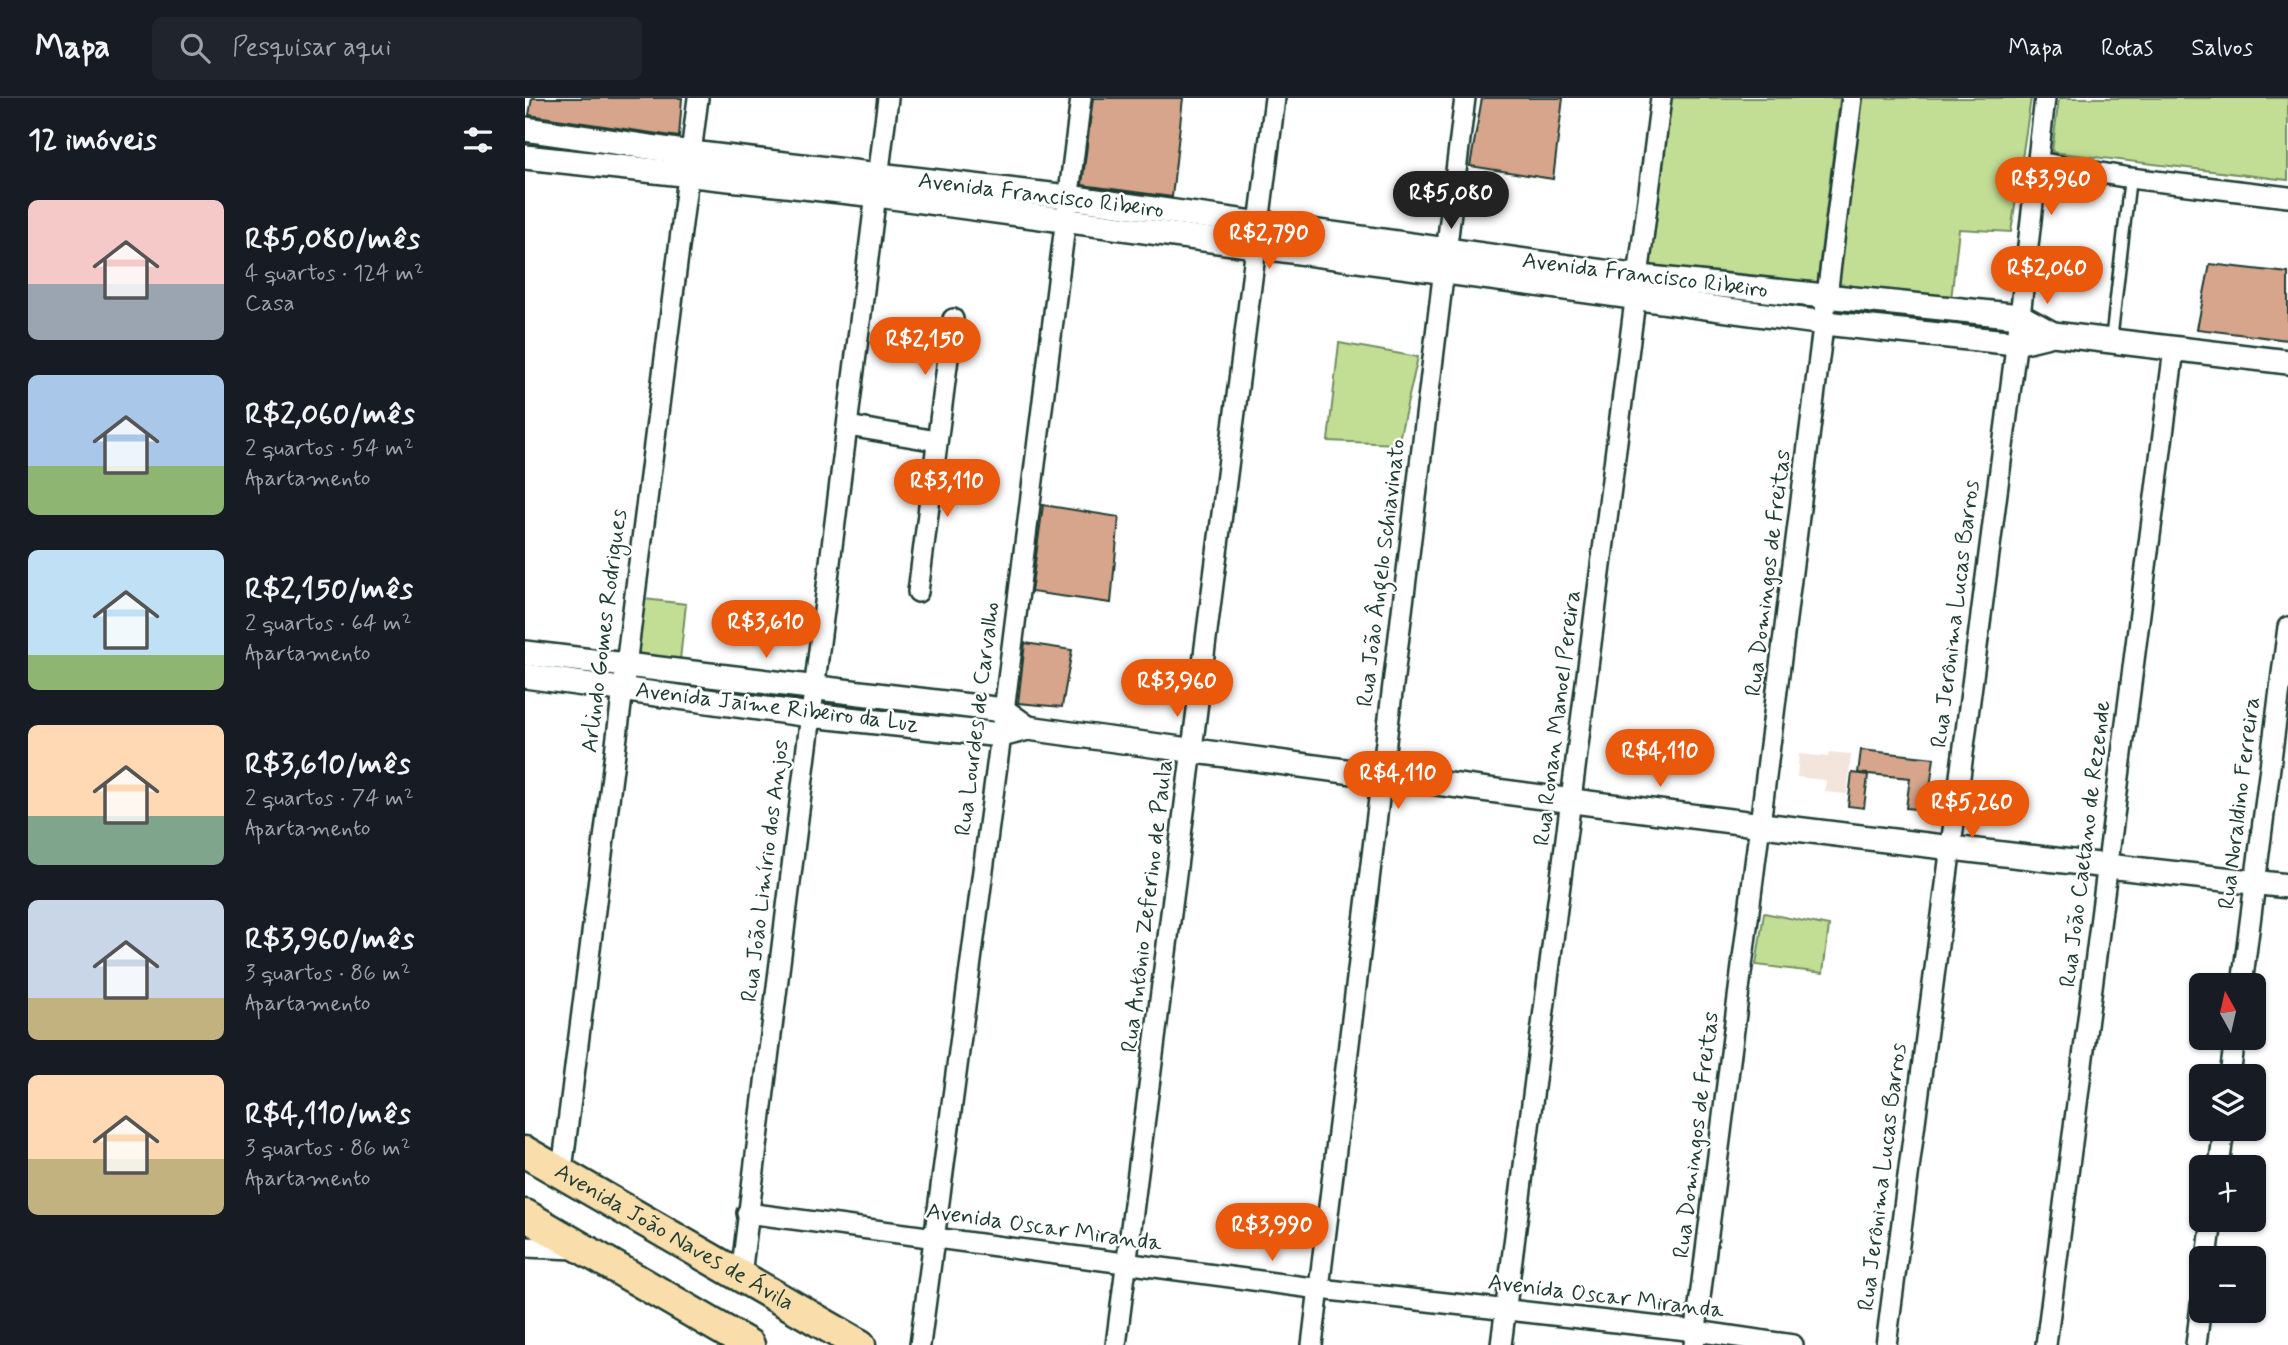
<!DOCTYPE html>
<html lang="pt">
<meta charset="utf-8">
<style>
body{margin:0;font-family:Mynerve,sans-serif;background:#20242c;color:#f1f3f6;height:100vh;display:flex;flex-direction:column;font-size:26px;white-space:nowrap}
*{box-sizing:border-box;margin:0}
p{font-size:23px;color:#9ea1a6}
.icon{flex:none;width:38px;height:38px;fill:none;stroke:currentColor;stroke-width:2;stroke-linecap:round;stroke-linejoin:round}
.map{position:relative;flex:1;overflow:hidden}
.panel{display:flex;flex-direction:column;background:#171b24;width:525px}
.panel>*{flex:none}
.needle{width:46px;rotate:352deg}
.controls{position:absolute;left:1664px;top:875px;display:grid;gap:14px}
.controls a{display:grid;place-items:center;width:77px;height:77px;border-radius:10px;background:#171b24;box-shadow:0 2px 5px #0004;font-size:35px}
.price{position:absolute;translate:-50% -60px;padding:0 16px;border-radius:24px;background:#ea580c;color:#fff;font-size:23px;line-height:46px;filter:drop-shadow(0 2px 4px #0008)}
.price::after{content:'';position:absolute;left:50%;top:42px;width:21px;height:16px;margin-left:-10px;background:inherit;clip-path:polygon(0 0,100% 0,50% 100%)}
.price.active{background:#222;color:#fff}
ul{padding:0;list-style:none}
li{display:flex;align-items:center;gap:21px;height:175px;padding:0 28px}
li span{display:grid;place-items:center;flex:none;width:196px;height:140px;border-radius:10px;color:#555}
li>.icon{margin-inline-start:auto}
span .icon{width:84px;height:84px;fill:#fffc;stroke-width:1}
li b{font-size:30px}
h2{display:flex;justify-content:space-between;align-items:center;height:84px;padding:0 28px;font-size:30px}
header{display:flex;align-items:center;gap:42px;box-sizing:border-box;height:98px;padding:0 35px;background:#171b24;border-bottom:2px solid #363941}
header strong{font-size:33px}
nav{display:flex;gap:38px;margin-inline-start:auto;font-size:24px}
.search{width:490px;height:63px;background:#20242c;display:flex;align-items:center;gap:18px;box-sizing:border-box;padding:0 24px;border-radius:10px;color:#9ea1a6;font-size:26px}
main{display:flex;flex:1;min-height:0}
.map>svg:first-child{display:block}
.built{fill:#f3e4dc}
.green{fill:#c2de95;stroke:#708e64;stroke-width:2}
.building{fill:#d7a58b;stroke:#1f3d34;stroke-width:2}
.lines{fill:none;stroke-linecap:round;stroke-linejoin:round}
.service-casing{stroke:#1f3d34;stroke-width:15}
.minor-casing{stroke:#1f3d34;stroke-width:24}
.tertiary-casing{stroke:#1f3d34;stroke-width:28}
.primary-casing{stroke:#1f3d34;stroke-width:35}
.service{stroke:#fff;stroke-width:10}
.minor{stroke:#fff;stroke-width:19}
.tertiary{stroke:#fff;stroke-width:23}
.primary{stroke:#f9deab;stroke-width:30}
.labels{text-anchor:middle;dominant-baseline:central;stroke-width:5;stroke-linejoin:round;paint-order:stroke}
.street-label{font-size:23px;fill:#1f3d34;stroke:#fff}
</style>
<header>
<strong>Mapa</strong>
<div class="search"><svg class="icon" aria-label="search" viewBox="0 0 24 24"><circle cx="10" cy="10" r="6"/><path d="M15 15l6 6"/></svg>Pesquisar aqui</div>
<nav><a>Mapa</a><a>Rotas</a><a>Salvos</a></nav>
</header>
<main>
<section class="panel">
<h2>12 imóveis<svg class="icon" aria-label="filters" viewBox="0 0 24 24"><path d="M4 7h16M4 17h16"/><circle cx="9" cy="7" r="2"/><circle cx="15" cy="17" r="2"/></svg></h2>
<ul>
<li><span style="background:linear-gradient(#f6c9c9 60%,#9aa5b1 0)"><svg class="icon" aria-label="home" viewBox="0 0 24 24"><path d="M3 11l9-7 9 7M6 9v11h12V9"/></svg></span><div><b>R$5,080/mês</b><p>4 quartos · 124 m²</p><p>Casa</p></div></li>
<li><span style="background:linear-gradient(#a9c7e8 65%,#8fb573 0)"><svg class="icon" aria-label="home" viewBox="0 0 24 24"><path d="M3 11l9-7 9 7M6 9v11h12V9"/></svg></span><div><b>R$2,060/mês</b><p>2 quartos · 54 m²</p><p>Apartamento</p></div></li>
<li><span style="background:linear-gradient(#bfe0f5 75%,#8fb573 0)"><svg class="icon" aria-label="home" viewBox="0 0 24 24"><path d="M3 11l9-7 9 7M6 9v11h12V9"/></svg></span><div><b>R$2,150/mês</b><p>2 quartos · 64 m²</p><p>Apartamento</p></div></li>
<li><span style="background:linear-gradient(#ffd9b3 65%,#7fa58c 0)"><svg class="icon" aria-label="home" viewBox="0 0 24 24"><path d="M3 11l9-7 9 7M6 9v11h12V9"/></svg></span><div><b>R$3,610/mês</b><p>2 quartos · 74 m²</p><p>Apartamento</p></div></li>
<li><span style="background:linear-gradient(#c9d6e8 70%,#c2b280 0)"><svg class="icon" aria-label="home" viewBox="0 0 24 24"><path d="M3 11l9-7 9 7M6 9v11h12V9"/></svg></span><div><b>R$3,960/mês</b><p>3 quartos · 86 m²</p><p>Apartamento</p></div></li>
<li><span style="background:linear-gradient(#ffd9b3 60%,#c2b280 0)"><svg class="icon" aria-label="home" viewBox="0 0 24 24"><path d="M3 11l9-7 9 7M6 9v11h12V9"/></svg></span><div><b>R$4,110/mês</b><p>3 quartos · 86 m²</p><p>Apartamento</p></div></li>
</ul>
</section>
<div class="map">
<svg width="1763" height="1247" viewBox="0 0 1763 1247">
<rect width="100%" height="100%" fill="#fff"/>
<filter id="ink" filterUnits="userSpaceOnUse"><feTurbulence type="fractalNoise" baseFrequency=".0143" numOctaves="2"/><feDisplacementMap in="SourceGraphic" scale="14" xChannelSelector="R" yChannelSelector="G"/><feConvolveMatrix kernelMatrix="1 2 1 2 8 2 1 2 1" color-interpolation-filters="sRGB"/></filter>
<g filter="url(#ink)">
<polygon class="built" points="1304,654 1326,656 1322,696 1300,694 1301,682 1272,679 1274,656 1303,659"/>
<g class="green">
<polygon points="1144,0 1315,0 1292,187 1125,167"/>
<polygon points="1335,0 1506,0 1486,134 1434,131 1426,202 1310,190"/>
<polygon points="1534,0 1763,0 1763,82 1527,54"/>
<polygon points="1318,212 1483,226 1486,230 1483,235 1320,217"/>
<polygon points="814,245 893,259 873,346 803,343"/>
<polygon points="119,501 161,506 155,562 106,558"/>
<polygon points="113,580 274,592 280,601 277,605 115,584"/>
<polygon points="303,599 465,620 467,625 302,609 300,605"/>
<polygon points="1239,815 1304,828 1298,875 1231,867"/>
</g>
<g class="building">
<polygon points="7,0 157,0 154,39 4,17"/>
<polygon points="568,0 658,0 647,99 557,87"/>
<polygon points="957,0 1038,0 1028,81 945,68"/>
<polygon points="1685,166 1763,175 1763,242 1672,231"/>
<polygon points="518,407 594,419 586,505 506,494"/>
<polygon points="500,545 547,552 537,609 493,605"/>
<polygon points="1336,652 1409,660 1402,712 1381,710 1385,680 1333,675"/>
<polygon points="1327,675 1343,677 1339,710 1323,708"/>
</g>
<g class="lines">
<defs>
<polyline id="service" points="1586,243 1605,80"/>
<g id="minor">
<polyline points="1512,64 1605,80 1763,99"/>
<polyline points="323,328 412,343"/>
<polyline points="393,494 428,221"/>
<polyline points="1717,887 1763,529"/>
<polyline points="1705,978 1710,940"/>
<polyline points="1694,1069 1699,1031"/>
<polyline points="37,1072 173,0"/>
<polyline points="222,1115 795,1191 1171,1233 1268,1247"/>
<polyline points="0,1149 51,1151"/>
<polyline points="1682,1160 1687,1122"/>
<polyline points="216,1177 363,0"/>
<polyline points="395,1247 476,637 556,0"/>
<polyline points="591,1247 750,0"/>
<polyline points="787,1247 940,0"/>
<polyline points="976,1247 1136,0"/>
<polyline points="1169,1247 1327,0"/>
<polyline points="1361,1247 1495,218 1520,0"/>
<polyline points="1521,1247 1649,251"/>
<polyline points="1671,1247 1676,1207"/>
</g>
<g id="tertiary">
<polyline points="0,31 166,55 543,99 1115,179 1495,218 1528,236"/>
<polyline points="0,59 352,97 1299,225 1491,245 1528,236 1763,264"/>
<polyline points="0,555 478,612 503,630"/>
<path d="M0 578 285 617 476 637 503 630C922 688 1342 743 1763 788"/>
</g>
<g id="primary">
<path id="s1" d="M0 1054 335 1247"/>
<polyline points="0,1117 224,1247"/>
</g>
</defs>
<use href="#service" class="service-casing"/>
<use href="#minor" class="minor-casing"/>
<use href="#tertiary" class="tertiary-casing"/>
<use href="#primary" class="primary-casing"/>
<use href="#service" class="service"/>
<use href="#minor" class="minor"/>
<use href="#tertiary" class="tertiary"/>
<use href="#primary" class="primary"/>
</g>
</g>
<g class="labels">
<g class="street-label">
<text transform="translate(516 98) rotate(7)">Avenida Francisco Ribeiro</text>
<text transform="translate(1120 178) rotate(7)">Avenida Francisco Ribeiro</text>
<text transform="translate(857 475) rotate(-83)">Rua João Ângelo Schiavinato</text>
<text transform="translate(1244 475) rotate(-83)">Rua Domingos de Freitas</text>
<text transform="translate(1431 516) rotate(-83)">Rua Jerônima Lucas Barros</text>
<text transform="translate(80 533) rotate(-83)">Arlindo Gomes Rodrigues</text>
<text transform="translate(252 610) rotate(7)">Avenida Jaime Ribeiro da Luz</text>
<text transform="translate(1033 620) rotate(-83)">Rua Ronan Manoel Pereira</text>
<text transform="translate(453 621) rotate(-83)">Rua Lourdes de Carvalho</text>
<text transform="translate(1715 705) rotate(-83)">Rua Noraldino Ferreira</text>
<text transform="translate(1561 746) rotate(-83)">Rua João Caetano de Rezende</text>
<text transform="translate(241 773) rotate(-83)">Rua João Limírio dos Anjos</text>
<text transform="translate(623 808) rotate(-83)">Rua Antônio Zeferino de Paula</text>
<text transform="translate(1172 1037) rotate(-83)">Rua Domingos de Freitas</text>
<text transform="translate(1358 1079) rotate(-83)">Rua Jerônima Lucas Barros</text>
<text transform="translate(519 1130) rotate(8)">Avenida Oscar Miranda</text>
<text stroke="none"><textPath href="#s1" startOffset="172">Avenida João Naves de Ávila</textPath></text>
<text transform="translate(1081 1199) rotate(7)">Avenida Oscar Miranda</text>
</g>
</g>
</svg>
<div class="controls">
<a><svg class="needle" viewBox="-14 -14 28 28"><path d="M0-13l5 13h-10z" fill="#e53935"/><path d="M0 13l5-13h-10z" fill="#9ea1a6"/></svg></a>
<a><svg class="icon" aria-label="layers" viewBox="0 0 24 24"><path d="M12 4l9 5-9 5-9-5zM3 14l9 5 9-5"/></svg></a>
<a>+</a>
<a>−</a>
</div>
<b class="price" style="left:1526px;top:119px">R$3,960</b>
<b class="price active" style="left:926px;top:133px">R$5,080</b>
<b class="price" style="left:744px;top:173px">R$2,790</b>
<b class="price" style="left:1522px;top:208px">R$2,060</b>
<b class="price" style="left:400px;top:279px">R$2,150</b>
<b class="price" style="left:422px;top:421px">R$3,110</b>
<b class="price" style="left:241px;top:562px">R$3,610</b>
<b class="price" style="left:652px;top:621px">R$3,960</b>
<b class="price" style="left:1135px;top:691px">R$4,110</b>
<b class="price" style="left:873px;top:713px">R$4,110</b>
<b class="price" style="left:1447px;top:742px">R$5,260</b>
<b class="price" style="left:747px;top:1165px">R$3,990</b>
</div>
</main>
